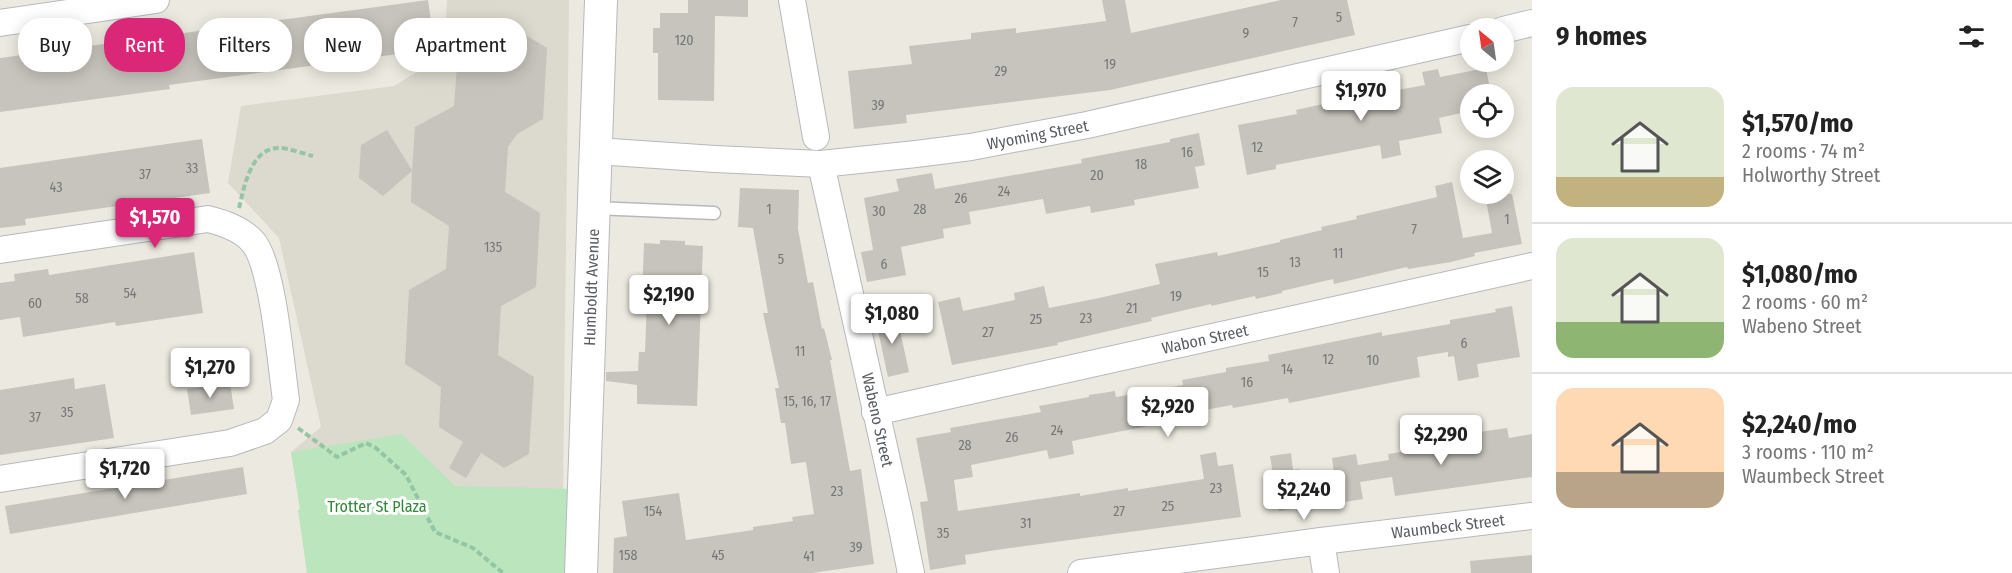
<!DOCTYPE html>
<meta charset="utf-8">
<style>
body{margin:0;font-family:"Fira Sans Condensed",sans-serif;background:#f2f2f2;color:#222;height:100vh;display:flex;flex-direction:column;font-size:22px;white-space:nowrap}
*{box-sizing:border-box;margin:0}
p{font-size:20px;color:#767676}
.icon{flex:none;width:33px;height:33px;fill:none;stroke:currentColor;stroke-width:2;stroke-linecap:round;stroke-linejoin:round}
.map{position:relative;flex:1;overflow:hidden}
.details{display:flex;flex-direction:column;background:#fff;width:480px}
.details>*{flex:none}
.banner{position:absolute;left:18px;top:18px;width:570px;height:54px;display:flex;gap:12px}
.needle{width:39px;rotate:331deg}
.controls{position:absolute;left:1460px;top:18px;display:grid;gap:12px}
.controls a{display:grid;place-items:center;width:54px;height:54px;border-radius:50%;background:#fff;box-shadow:0 3px 15px #0003;font-size:30px}
.price{position:absolute;translate:-50% -51px;padding:0 14px;border-radius:6px;background:#fff;color:#222;font-size:20px;line-height:39px;filter:drop-shadow(0 2px 3px #0008)}
.price::after{content:'';position:absolute;left:50%;top:36px;width:18px;height:14px;margin-left:-9px;background:inherit;clip-path:polygon(0 0,100% 0,50% 100%)}
.price.on{background:#db2777;color:#fff}
ul{padding:0;list-style:none}
li{display:flex;align-items:center;gap:18px;height:150px;padding:0 24px}
li+li{border-top:2px solid #e0e0e0}
li span{display:grid;place-items:center;flex:none;width:168px;height:120px;border-radius:18px;color:#555}
li>.icon{margin-inline-start:auto}
span .icon{width:72px;height:72px;fill:#fffc;stroke-width:1}
li b{font-size:26px}
h2{display:flex;justify-content:space-between;align-items:center;height:72px;padding:0 24px;font-size:26px}
.pill{padding:0 21px;border-radius:24px;background:#fff;box-shadow:0 3px 15px #0003;font-size:21px;line-height:54px}
.pill.on{background:#db2777;color:#fff}
main{display:flex;flex:1;min-height:0}
.map>svg:first-child{display:block}
.education{fill:#dcd9ce}
.green{fill:#bbe5bd}
.building{fill:#c7c4bd}
.lines{fill:none;stroke-linecap:round;stroke-linejoin:round}
.service-casing{stroke:#b6b8bd;stroke-width:15}
.minor-casing{stroke:#b6b8bd;stroke-width:28}
.tertiary-casing{stroke:#b6b8bd;stroke-width:34}
.path{stroke:#94c6a4;stroke-width:4;stroke-dasharray:6 3;stroke-linecap:butt}
.service{stroke:#fff;stroke-width:12}
.minor{stroke:#fff;stroke-width:26}
.tertiary{stroke:#fff;stroke-width:32}
.labels{text-anchor:middle;dominant-baseline:central;stroke-width:6;stroke-linejoin:round;paint-order:stroke}
.number-label{font-size:14px;fill:#747678}
.street-label{font-size:16px;fill:#595c61;stroke:#fff}
.park-label{font-size:16px;fill:#33863a;stroke:#fff}
</style>
<main>
<div class="map">
<svg width="1532" height="573" viewBox="0 0 1532 573">
<rect width="100%" height="100%" fill="#eceae0"/>
<polygon class="education" points="447,0 569,0 562,573 311,573 291,452 321,427 279,238 228,183 241,106 394,86 444,55"/>
<polygon class="green" points="402,434 455,486 572,489 565,573 307,573 298,510 300,510 291,452"/>
<g class="building">
<polygon points="428,0 435,49 169,85 170,89 0,112 0,58"/>
<polygon points="688,0 748,0 748,17 715,16 714,101 658,100 658,53 653,53 653,28 660,28 660,13 688,13"/>
<polygon points="1102,0 1125,0 1131,33 1281,0 1347,0 1355,35 1110,90 906,115 907,123 854,129 848,71 912,64 909,46 971,39 971,33 1016,28 1016,33 1106,21"/>
<polygon points="519,31 547,48 543,119 517,134 508,147 505,192 540,213 536,287 501,306 498,355 534,377 529,454 504,468 481,453 466,478 449,468 463,442 439,427 441,387 405,364 409,290 446,269 449,226 411,202 412,171 383,196 359,178 361,145 387,130 412,170 415,127 454,106 457,65"/>
<polygon points="1486,68 1491,94 1470,94 1470,111 1439,118 1442,133 1399,141 1401,155 1382,159 1380,145 1276,165 1276,169 1247,175 1238,125 1297,114 1296,110 1332,102 1425,85 1422,72 1438,69 1440,77"/>
<polygon points="1199,133 1205,165 1195,167 1199,188 1134,200 1135,205 1091,213 1090,206 1046,214 1043,199 969,212 971,224 943,229 944,238 901,247 906,275 867,282 861,252 873,250 864,198 899,191 896,179 932,173 935,189 1082,163 1081,159 1170,142 1170,139"/>
<polygon points="202,139 210,193 25,219 26,225 0,228 0,168"/>
<polygon points="1452,182 1463,238 1492,233 1485,194 1512,194 1522,244 1474,253 1475,256 1451,262 1408,269 1407,267 1334,284 1333,279 1282,291 1282,293 1256,299 1255,296 1211,306 1211,304 1151,318 1152,321 1057,343 1058,345 952,365 938,302 960,297 963,311 1015,300 1014,293 1044,286 1049,308 1099,298 1160,284 1155,264 1217,252 1218,256 1280,242 1280,240 1322,230 1321,227 1357,219 1356,216 1437,197 1435,186"/>
<polygon points="740,188 799,190 798,229 808,283 813,282 822,329 824,328 832,360 830,360 850,471 861,469 874,564 812,573 613,573 614,538 627,536 622,501 679,493 686,540 753,530 753,527 793,521 792,517 814,514 806,462 791,464 785,423 781,423 775,388 779,388 763,313 768,313 753,228 738,227"/>
<polygon points="660,240 685,241 685,245 703,246 697,406 637,404 637,385 606,381 606,372 638,371 639,352 645,352 647,300 642,300 644,243 660,244"/>
<polygon points="194,252 203,313 116,326 115,322 23,337 20,317 0,320 0,283 15,281 14,274 48,269 49,275"/>
<polygon points="1512,306 1520,357 1477,364 1479,377 1458,381 1454,356 1448,357 1448,352 1417,357 1420,377 1289,403 1288,398 1233,408 1232,405 1167,417 1168,422 1072,441 1074,454 1049,459 1047,450 971,465 973,477 954,480 958,511 1080,493 1080,496 1128,488 1128,491 1204,479 1200,455 1216,452 1218,466 1233,464 1241,517 996,550 965,555 966,564 930,570 920,502 928,501 916,438 951,432 950,428 1041,412 1039,406 1089,397 1089,395 1115,391 1116,397 1183,385 1182,380 1226,372 1226,368 1269,361 1268,355 1382,332 1382,336 1450,324 1450,320 1496,312 1495,309"/>
<polygon points="896,312 909,372 888,377 875,317"/>
<polygon points="74,378 75,389 105,384 114,438 0,455 0,390"/>
<polygon points="230,383 234,409 191,415 187,389"/>
<polygon points="1507,428 1509,438 1532,434 1532,477 1395,496 1392,477 1360,482 1363,499 1338,503 1332,458 1356,454 1358,465 1389,460 1388,454 1440,446 1439,444 1466,440 1465,434"/>
<polygon points="1291,453 1293,470 1299,469 1305,507 1279,511 1270,456"/>
<polygon points="243,467 247,494 10,534 5,506"/>
<polygon points="1532,555 1532,573 1471,573 1470,561"/>
</g>
<g class="lines">
<defs>
<polyline id="service" points="594,208 714,213"/>
<g id="minor">
<polyline points="792,0 816,137"/>
<polyline points="0,23 156,0"/>
<polyline points="1503,30 1532,23"/>
<path id="s1" d="M596 151 715 159 821 164 916 154 971 147 1087 125 1470 38"/>
<path id="s2" d="M821 164 899 514 911 573"/>
<path d="M0 250 208 219C224 223 242 229 253 242 273 265 281 366 286 400L279 420 265 431 230 443 0 479"/>
<path id="s3" d="M875 412 1532 266"/>
<polyline points="1321,541 1326,573"/>
<path id="s4" d="M1081 573 1321 541 1532 516"/>
</g>
<g id="tertiary">
<path id="s5" d="M581 573 601 0"/>
</g>
</defs>
<use href="#service" class="service-casing"/>
<use href="#minor" class="minor-casing"/>
<use href="#tertiary" class="tertiary-casing"/>
<g class="path">
<path d="M239 208C244 188 250 150 277 148 286 147 304 154 313 156"/>
<polyline points="298,428 337,457 366,443 376,448 406,475 435,532 473,548 503,573"/>
</g>
<use href="#service" class="service"/>
<use href="#minor" class="minor"/>
<use href="#tertiary" class="tertiary"/>
</g>
<g class="labels">
<g class="number-label">
<text x="1339" y="17">5</text>
<text x="1295" y="22">7</text>
<text x="1246" y="33">9</text>
<text x="684" y="40">120</text>
<text x="1110" y="64">19</text>
<text x="1001" y="71">29</text>
<text x="878" y="105">39</text>
<text x="1257" y="147">12</text>
<text x="1187" y="152">16</text>
<text x="1141" y="164">18</text>
<text x="192" y="168">33</text>
<text x="145" y="174">37</text>
<text x="1097" y="175">20</text>
<text x="56" y="187">43</text>
<text x="1004" y="191">24</text>
<text x="961" y="198">26</text>
<text x="769" y="209">1</text>
<text x="920" y="209">28</text>
<text x="879" y="211">30</text>
<text x="1507" y="219">1</text>
<text x="1414" y="229">7</text>
<text x="493" y="247">135</text>
<text x="1338" y="253">11</text>
<text x="781" y="259">5</text>
<text x="1295" y="262">13</text>
<text x="884" y="264">6</text>
<text x="1263" y="272">15</text>
<text x="130" y="293">54</text>
<text x="1176" y="296">19</text>
<text x="82" y="298">58</text>
<text x="35" y="303">60</text>
<text x="1132" y="308">21</text>
<text x="1086" y="318">23</text>
<text x="1036" y="319">25</text>
<text x="988" y="332">27</text>
<text x="1464" y="343">6</text>
<text x="800" y="351">11</text>
<text x="1328" y="359">12</text>
<text x="1373" y="360">10</text>
<text x="1287" y="369">14</text>
<text x="1247" y="382">16</text>
<text x="807" y="401">15, 16, 17</text>
<text x="67" y="412">35</text>
<text x="35" y="417">37</text>
<text x="1057" y="430">24</text>
<text x="1012" y="437">26</text>
<text x="965" y="445">28</text>
<text x="1216" y="488">23</text>
<text x="837" y="491">23</text>
<text x="1168" y="506">25</text>
<text x="653" y="511">154</text>
<text x="1119" y="511">27</text>
<text x="1026" y="523">31</text>
<text x="943" y="533">35</text>
<text x="856" y="547">39</text>
<text x="628" y="555">158</text>
<text x="718" y="555">45</text>
<text x="809" y="556">41</text>
</g>
<g class="street-label">
<text stroke="none"><textPath href="#s1" startOffset="444">Wyoming Street</textPath></text>
<text stroke="none"><textPath href="#s5" startOffset="286">Humboldt Avenue</textPath></text>
<text stroke="none"><textPath href="#s3" startOffset="338">Wabon Street</textPath></text>
<text stroke="none"><textPath href="#s2" startOffset="262">Wabeno Street</textPath></text>
<text stroke="none"><textPath href="#s4" startOffset="370">Waumbeck Street</textPath></text>
</g>
<g class="park-label">
<text x="377" y="506">Trotter St Plaza</text>
</g>
</g>
</svg>
<div class="controls">
<a><svg class="needle" viewBox="-14 -14 28 28"><path d="M0-13l5 13h-10z" fill="#e53935"/><path d="M0 13l5-13h-10z" fill="#767676"/></svg></a>
<a><svg class="icon" aria-label="locate" viewBox="0 0 24 24"><circle cx="12" cy="12" r="6"/><path d="M12 2v4M12 18v4M2 12h4M18 12h4"/></svg></a>
<a><svg class="icon" aria-label="layers" viewBox="0 0 24 24"><path d="M12 4l9 5-9 5-9-5zM3 14l9 5 9-5"/></svg></a>
</div>
<b class="price" style="left:1361px;top:122px">$1,970</b>
<b class="price on" style="left:155px;top:249px">$1,570</b>
<b class="price" style="left:669px;top:326px">$2,190</b>
<b class="price" style="left:892px;top:345px">$1,080</b>
<b class="price" style="left:210px;top:399px">$1,270</b>
<b class="price" style="left:1168px;top:438px">$2,920</b>
<b class="price" style="left:1441px;top:466px">$2,290</b>
<b class="price" style="left:125px;top:500px">$1,720</b>
<b class="price" style="left:1304px;top:521px">$2,240</b>
<div class="banner">
<a class="pill">Buy</a>
<a class="pill on">Rent</a>
<a class="pill">Filters</a>
<a class="pill">New</a>
<a class="pill">Apartment</a>
</div>
</div>
<section class="details">
<h2>9 homes<svg class="icon" aria-label="filters" viewBox="0 0 24 24"><path d="M4 7h16M4 17h16"/><circle cx="9" cy="7" r="2"/><circle cx="15" cy="17" r="2"/></svg></h2>
<ul>
<li><span style="background:linear-gradient(#dfe7d0 75%,#c2b280 0)"><svg class="icon" aria-label="home" viewBox="0 0 24 24"><path d="M3 11l9-7 9 7M6 9v11h12V9"/></svg></span><div><b>$1,570/mo</b><p>2 rooms · 74 m²</p><p>Holworthy Street</p></div></li>
<li><span style="background:linear-gradient(#dfe7d0 70%,#8fb573 0)"><svg class="icon" aria-label="home" viewBox="0 0 24 24"><path d="M3 11l9-7 9 7M6 9v11h12V9"/></svg></span><div><b>$1,080/mo</b><p>2 rooms · 60 m²</p><p>Wabeno Street</p></div></li>
<li><span style="background:linear-gradient(#ffd9b3 70%,#b9a48a 0)"><svg class="icon" aria-label="home" viewBox="0 0 24 24"><path d="M3 11l9-7 9 7M6 9v11h12V9"/></svg></span><div><b>$2,240/mo</b><p>3 rooms · 110 m²</p><p>Waumbeck Street</p></div></li>
</ul>
</section>
</main>
